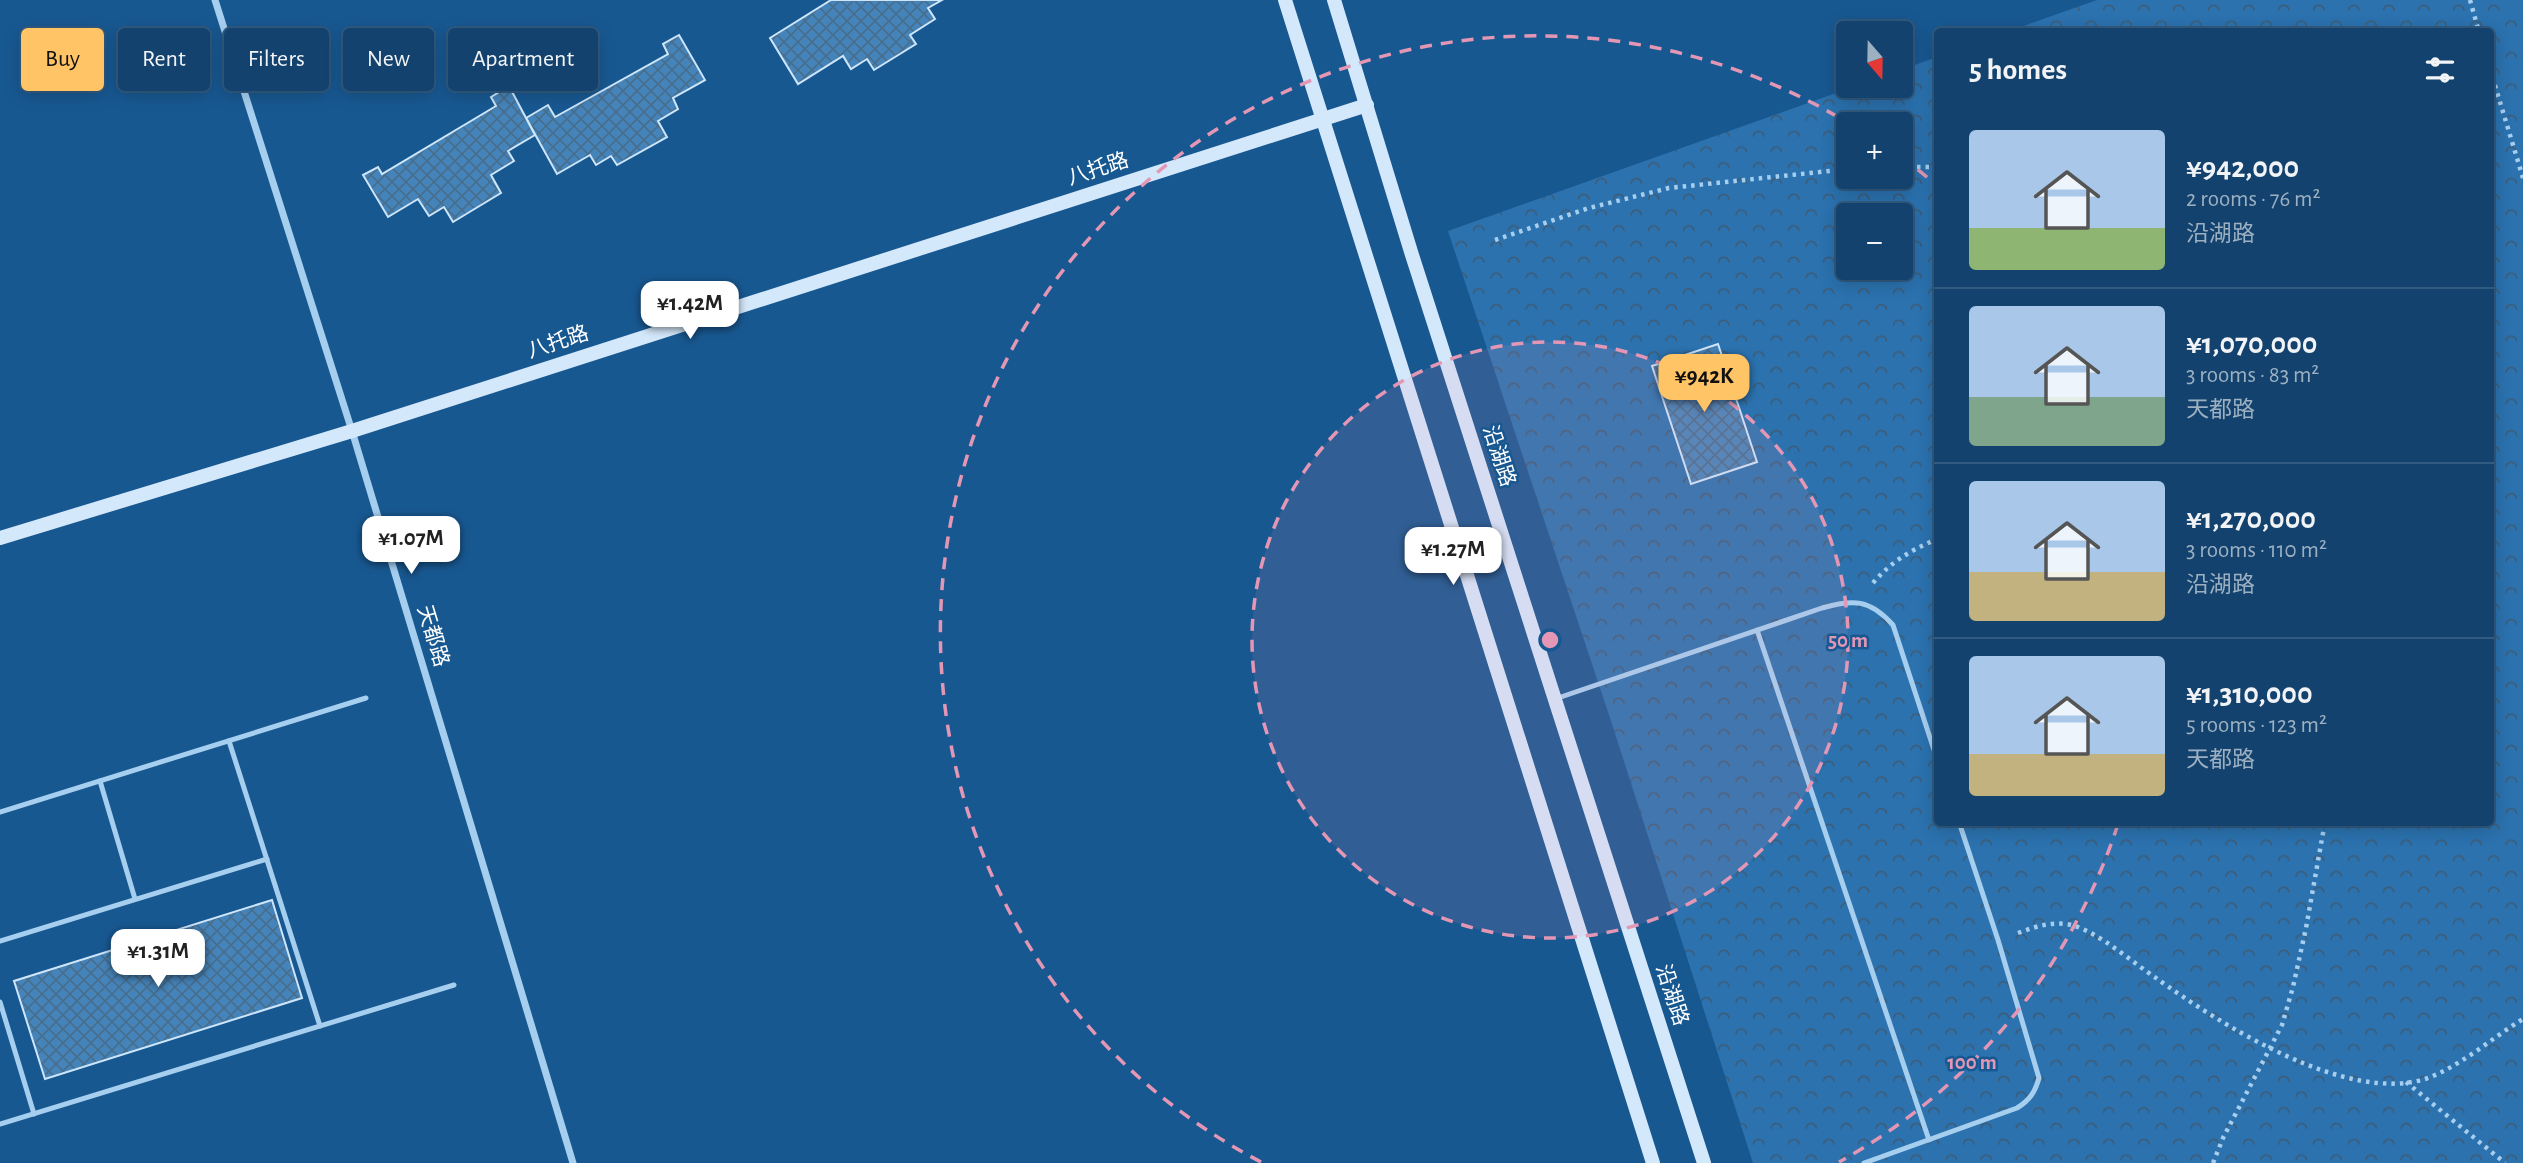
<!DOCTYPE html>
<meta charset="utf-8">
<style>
body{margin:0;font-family:"Alegreya Sans","Noto Sans SC",sans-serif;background:#1b4972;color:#f1f3f6;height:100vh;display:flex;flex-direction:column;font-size:26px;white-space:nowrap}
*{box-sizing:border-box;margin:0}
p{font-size:23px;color:#9cb0c2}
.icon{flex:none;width:38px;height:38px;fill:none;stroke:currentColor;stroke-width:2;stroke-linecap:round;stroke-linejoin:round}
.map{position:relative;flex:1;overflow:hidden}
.panel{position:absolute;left:1934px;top:28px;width:560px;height:798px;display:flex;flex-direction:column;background:#12426d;border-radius:7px;box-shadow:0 4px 18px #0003,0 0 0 2px #315b80}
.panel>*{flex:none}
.guide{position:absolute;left:21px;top:28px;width:665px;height:63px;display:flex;gap:14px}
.needle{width:46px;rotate:160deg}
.buttons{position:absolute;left:1836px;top:21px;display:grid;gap:14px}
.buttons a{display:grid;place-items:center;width:77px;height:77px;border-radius:7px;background:#12426d;box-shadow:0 4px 18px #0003,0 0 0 2px #315b80;font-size:35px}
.price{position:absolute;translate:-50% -60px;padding:0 16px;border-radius:14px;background:#fff;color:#222;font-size:23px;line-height:46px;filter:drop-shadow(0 2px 4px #0008)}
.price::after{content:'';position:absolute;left:50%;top:42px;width:21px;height:16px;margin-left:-10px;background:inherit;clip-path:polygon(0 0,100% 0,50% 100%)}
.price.current{background:#ffc465;color:#111}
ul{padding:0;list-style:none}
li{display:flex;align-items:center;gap:21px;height:175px;padding:0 35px}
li+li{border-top:2px solid #315b80}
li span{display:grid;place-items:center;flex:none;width:196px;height:140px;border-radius:7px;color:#555}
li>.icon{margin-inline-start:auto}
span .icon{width:84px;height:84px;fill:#fffc;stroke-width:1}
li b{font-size:30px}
h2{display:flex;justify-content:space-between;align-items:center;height:84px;padding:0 35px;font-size:30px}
.pill{padding:0 24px;border-radius:7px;background:#12426d;box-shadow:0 4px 18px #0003,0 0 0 2px #315b80;font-size:24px;line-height:63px}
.pill.current{background:#ffc465;color:#111}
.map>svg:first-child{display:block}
.park{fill:url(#park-crowns);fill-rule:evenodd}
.building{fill:url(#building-cross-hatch);stroke:#cde6fb;stroke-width:2}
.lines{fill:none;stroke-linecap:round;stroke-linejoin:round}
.path{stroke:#a6ceef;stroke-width:4.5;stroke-dasharray:3.5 5;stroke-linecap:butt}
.lane{stroke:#a6ceef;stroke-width:5}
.street{stroke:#a6ceef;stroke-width:7}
.secondary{stroke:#d4e8fb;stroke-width:14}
.ring{fill:none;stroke:#e497b5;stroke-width:3.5;stroke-dasharray:12 9}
.labels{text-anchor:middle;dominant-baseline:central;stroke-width:5;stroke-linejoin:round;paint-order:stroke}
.street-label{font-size:21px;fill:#fff;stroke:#185891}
.centre{fill:#e497b5;stroke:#185891;stroke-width:3.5}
.ring-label{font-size:21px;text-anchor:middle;font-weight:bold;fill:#e497b5;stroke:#185891;stroke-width:5;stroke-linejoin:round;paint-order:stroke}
</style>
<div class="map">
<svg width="2523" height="1163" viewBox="0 0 2523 1163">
<defs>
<pattern id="park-crowns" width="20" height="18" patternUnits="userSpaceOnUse" patternTransform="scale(1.75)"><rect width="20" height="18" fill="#2b72af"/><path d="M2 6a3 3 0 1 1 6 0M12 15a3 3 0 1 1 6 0" fill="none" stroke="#3d5d79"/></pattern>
<pattern id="building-cross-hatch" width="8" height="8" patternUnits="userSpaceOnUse" patternTransform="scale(1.75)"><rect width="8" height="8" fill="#4584ba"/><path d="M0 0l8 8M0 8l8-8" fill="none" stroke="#486e8e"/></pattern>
</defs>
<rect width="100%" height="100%" fill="#185891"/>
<path class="park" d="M2097 0H2523V1163H1753L1612 724 1448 231 1856 86H1900L1901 70 1937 57V822H2490V32L2009 31ZM1848 124H1900V177H1848ZM1848 215H1900V268H1848Z"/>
<g class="building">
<polygon points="831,0 942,0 928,8 935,19 910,35 916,44 874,70 867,59 851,69 843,56 798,84 770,38"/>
<polygon points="679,35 705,80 673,98 678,109 658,121 667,137 617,165 611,156 596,165 590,155 557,174 526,118 548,105 555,117 668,54 663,44"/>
<polygon points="509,86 535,135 508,151 514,161 491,175 501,193 453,222 444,207 429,216 418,199 388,217 363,175 378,167 382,174 496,106 491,97"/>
<polygon points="1718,344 1757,462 1691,484 1652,366"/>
<polygon points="272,900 302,998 45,1079 14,981"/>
</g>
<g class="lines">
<g class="path">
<polyline points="2470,0 2479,32"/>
<polyline points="2490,69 2523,178"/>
<polyline points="1900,167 1937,167"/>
<polyline points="1495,240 1589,208 1669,188 1848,169"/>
<path d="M1873 583C1893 560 1910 551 1937 539"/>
<path d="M2018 933C2037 926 2055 920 2075 926 2102 935 2132 962 2156 978 2219 1023 2347 1106 2428 1078 2462 1065 2492 1038 2523 1019"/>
<polyline points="2406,1082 2505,1163"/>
<polyline points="2213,1163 2223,1138 2282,1025 2293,987 2306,928 2325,822"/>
</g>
<g class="lane">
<polyline points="1757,630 1929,1140"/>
<path d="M1555 699 1822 608C1853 599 1870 599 1893 625L1937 759"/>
<polyline points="229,741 320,1026"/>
<polyline points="100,781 135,899"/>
<polyline points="0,812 366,698"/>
<polyline points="0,941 267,859"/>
<polyline points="0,1002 34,1114"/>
<polyline points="0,1124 454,985"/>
<path d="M1864 1163 2017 1108C2030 1100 2035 1092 2039 1078L1998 940 1959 822"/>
</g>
<polyline class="street" points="215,0 352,431 573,1163"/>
<g class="secondary">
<polyline points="1285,0 1653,1163"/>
<polyline points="1334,0 1412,255 1704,1163"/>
<polyline points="0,538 352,431 1367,105"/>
</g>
</g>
<circle cx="1550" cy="640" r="298" fill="#e497b5" fill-opacity=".12"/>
<g class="ring">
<circle cx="1550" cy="640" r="298"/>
<path d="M2118 824A597 597 0 0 1 1839 1162M1261 1162A597 597 0 1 1 1848 123M1901 157A597 597 0 0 1 1934 183"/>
</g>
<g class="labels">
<g class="street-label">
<text transform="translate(1098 169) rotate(-18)">八托路</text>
<text transform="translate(558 342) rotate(-18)">八托路</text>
<text transform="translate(1499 456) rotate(72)">沿湖路</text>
<text transform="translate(433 636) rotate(73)">天都路</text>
<text transform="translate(1672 995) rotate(72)">沿湖路</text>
</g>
</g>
<circle cx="1550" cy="640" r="10" class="centre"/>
<g class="ring-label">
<text x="1848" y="647">50 m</text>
<text x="1972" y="1069">100 m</text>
</g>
</svg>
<div class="buttons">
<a><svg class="needle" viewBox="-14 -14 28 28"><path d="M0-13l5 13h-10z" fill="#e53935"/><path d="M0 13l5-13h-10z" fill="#9cb0c2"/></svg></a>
<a>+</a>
<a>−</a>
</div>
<b class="price" style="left:690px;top:341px">¥1.42M</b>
<b class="price current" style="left:1704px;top:414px">¥942K</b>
<b class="price" style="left:411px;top:576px">¥1.07M</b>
<b class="price" style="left:1453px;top:587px">¥1.27M</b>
<b class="price" style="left:158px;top:989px">¥1.31M</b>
<div class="guide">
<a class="pill current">Buy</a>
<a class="pill">Rent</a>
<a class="pill">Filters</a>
<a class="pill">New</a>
<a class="pill">Apartment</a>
</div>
<section class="panel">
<h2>5 homes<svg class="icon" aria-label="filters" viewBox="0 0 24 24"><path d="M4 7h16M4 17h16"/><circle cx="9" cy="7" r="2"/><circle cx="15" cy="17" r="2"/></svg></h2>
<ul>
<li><span style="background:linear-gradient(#a9c7e8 70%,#8fb573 0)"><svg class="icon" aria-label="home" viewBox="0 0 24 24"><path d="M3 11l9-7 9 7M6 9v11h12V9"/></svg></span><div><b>¥942,000</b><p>2 rooms · 76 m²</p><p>沿湖路</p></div></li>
<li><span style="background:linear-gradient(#a9c7e8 65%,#7fa58c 0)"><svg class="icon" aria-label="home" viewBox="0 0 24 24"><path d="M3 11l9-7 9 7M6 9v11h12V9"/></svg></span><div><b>¥1,070,000</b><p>3 rooms · 83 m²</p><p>天都路</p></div></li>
<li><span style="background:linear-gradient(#a9c7e8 65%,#c2b280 0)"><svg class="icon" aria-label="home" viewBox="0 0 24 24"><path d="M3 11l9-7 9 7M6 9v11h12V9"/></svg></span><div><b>¥1,270,000</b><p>3 rooms · 110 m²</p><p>沿湖路</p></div></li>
<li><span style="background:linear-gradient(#a9c7e8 70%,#c2b280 0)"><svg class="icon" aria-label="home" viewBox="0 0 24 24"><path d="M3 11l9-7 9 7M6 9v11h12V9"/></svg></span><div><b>¥1,310,000</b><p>5 rooms · 123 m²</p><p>天都路</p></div></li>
</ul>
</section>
</div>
